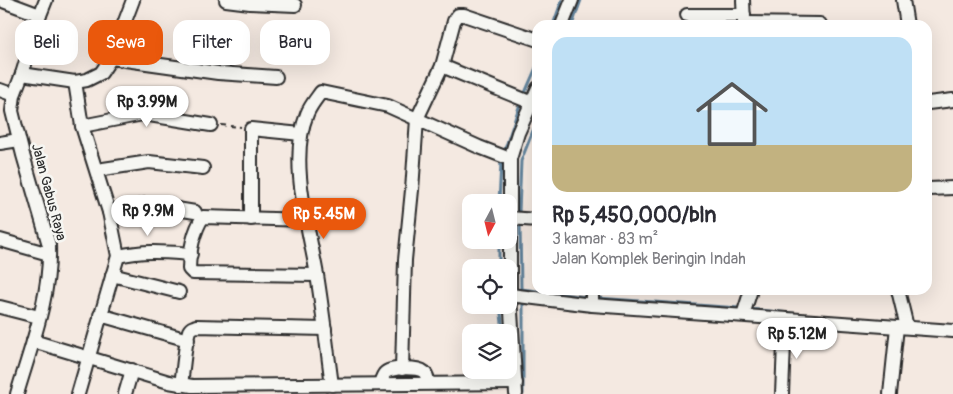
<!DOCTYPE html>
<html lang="id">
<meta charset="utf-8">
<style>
body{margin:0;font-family:Pangolin,sans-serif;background:#f2f2f3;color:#2b2b33;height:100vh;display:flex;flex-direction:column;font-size:19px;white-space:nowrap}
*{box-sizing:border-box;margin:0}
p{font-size:16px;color:#7c7c81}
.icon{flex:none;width:28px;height:28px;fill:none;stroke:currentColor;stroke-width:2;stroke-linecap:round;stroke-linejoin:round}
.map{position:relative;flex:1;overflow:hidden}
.panel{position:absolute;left:532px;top:20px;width:400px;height:275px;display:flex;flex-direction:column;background:#fff;border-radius:15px;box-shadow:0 5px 20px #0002}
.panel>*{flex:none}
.hud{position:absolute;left:15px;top:20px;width:442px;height:45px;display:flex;gap:10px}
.needle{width:32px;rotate:187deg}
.tools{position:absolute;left:462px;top:194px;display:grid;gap:10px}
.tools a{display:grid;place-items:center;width:55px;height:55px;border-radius:10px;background:#fff;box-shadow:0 5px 20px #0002;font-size:25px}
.price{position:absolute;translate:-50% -42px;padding:0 11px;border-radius:18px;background:#fff;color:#222;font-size:16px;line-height:32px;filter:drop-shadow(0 1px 2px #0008)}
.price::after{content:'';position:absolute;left:50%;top:30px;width:15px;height:11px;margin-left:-8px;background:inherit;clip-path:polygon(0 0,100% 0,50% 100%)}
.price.selected{background:#ea580c;color:#fff}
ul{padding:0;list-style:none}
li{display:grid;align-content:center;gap:10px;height:265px;padding:0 20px}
li span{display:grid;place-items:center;height:155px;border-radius:15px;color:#555}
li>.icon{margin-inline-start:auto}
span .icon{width:90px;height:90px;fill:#fffc;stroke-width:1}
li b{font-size:21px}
.pill{padding:0 18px;border-radius:15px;background:#fff;box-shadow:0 5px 20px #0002;font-size:18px;line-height:45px}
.pill.selected{background:#ea580c;color:#fff}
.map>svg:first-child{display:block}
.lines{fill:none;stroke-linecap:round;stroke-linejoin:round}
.stream{stroke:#64849c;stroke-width:3}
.street-casing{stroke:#2b2b2b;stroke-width:16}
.path{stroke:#2b2b2b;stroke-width:2;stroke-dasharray:5 4;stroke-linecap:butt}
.street{stroke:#f6f6f2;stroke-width:12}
.labels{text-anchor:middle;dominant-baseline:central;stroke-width:5;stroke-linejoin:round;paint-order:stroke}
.street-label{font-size:14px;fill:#2b2b2b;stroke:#f6f6f2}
</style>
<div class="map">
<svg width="953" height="394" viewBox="0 0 953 394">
<rect width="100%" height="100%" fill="#f4e9e1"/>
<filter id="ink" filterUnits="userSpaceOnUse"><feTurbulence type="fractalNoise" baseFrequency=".02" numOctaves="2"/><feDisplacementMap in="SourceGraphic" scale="10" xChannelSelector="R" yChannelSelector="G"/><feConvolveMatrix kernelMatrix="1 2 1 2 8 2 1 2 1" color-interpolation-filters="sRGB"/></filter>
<g filter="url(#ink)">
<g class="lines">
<g class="stream">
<polyline points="553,25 562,0"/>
<polyline points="572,25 581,0"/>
<polyline points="524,95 538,63"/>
<polyline points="505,149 520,104"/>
<polyline points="499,202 501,162"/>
<polyline points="519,212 521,161 538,118"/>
<polyline points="520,223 521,289 586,297"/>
<polyline points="499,240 499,268"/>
<polyline points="597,298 739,308"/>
<polyline points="500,305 503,332"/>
<polyline points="749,309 801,314"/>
<polyline points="506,370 507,377"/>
<polyline points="523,394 523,303 525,303"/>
</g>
<defs>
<g id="street">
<polyline points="0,0 40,15"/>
<polyline points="226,0 250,3 295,5"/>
<polyline points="743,0 744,23"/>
<polyline points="903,0 907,25"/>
<polyline points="687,15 744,15"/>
<polyline points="744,23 820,24"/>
<polyline points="562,25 572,0"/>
<polyline points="111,58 218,73 276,77"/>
<polyline points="442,66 532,103 538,103"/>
<polyline points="22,74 75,82 87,80 101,73 111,58 133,0"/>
<polyline points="75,82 82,126 109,212 118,256 78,394"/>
<polyline points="0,90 14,95"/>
<polyline points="928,103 953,100"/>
<polyline points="82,126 143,114 211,125"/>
<polyline points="0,143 19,140"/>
<polyline points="97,170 149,162 203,168"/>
<polyline points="928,189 953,188"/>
<polyline points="109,212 147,204 195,212"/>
<polyline points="509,218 538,220"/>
<polyline points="251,219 251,129 301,134"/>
<path d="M307 220 203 217C194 230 189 253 189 269L193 273 317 275"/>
<polyline points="0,240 49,254"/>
<path d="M118 256C146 250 163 252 191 254"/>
<polyline points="112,275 179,292"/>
<polyline points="898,290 907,327"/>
<polyline points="510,295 592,305 953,331"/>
<polyline points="592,305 592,290"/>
<polyline points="0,307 39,317"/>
<polyline points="100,315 188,340"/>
<polyline points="743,315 751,290"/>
<polyline points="33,341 169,382 192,386 516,383"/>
<polyline points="402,369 405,260 412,190 417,119 442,66 454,21 458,15 464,15 538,40"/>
<path d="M380 384C381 381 382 376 385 373 390 367 418 367 424 372 427 375 428 379 428 383"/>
<path d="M181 385C183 372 185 342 189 331 191 327 192 328 196 326L325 329"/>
<path d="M332 385C327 348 323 312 317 275 309 228 288 160 307 114 310 106 316 99 321 92L388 106 479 147 510 159"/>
<path d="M17 394C31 346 51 296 49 245L23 155 12 111 14 95 22 74 40 15 46 0"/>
<polyline points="125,394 132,370"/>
<polyline points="516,394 510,295 510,159 518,133 538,88"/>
<polyline points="782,394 785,319"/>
<polyline points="890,394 897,327"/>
</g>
</defs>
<use href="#street" class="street-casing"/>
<polyline class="path" points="221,125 241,127"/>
<use href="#street" class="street"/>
</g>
</g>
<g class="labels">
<g class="street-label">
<text transform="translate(49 192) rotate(75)">Jalan Gabus Raya</text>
</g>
</g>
</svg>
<div class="tools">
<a><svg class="needle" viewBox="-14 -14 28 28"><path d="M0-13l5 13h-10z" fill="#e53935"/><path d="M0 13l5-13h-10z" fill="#7c7c81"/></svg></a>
<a><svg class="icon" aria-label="locate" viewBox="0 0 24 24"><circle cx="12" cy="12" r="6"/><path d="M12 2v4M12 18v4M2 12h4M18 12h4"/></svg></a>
<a><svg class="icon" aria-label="layers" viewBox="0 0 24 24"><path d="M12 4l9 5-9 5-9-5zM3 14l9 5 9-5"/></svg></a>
</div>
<b class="price" style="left:147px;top:128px">Rp 3.99M</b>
<b class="price" style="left:148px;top:237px">Rp 9.9M</b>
<b class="price selected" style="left:324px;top:240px">Rp 5.45M</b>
<b class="price" style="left:797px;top:360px">Rp 5.12M</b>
<div class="hud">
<a class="pill">Beli</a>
<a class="pill selected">Sewa</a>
<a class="pill">Filter</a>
<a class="pill">Baru</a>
</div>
<section class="panel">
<ul>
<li><span style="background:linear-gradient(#bfe0f5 70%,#c2b280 0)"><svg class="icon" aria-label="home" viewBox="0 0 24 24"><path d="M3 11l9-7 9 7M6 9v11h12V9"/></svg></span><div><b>Rp 5,450,000/bln</b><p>3 kamar · 83 m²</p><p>Jalan Komplek Beringin Indah</p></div></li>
</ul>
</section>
</div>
